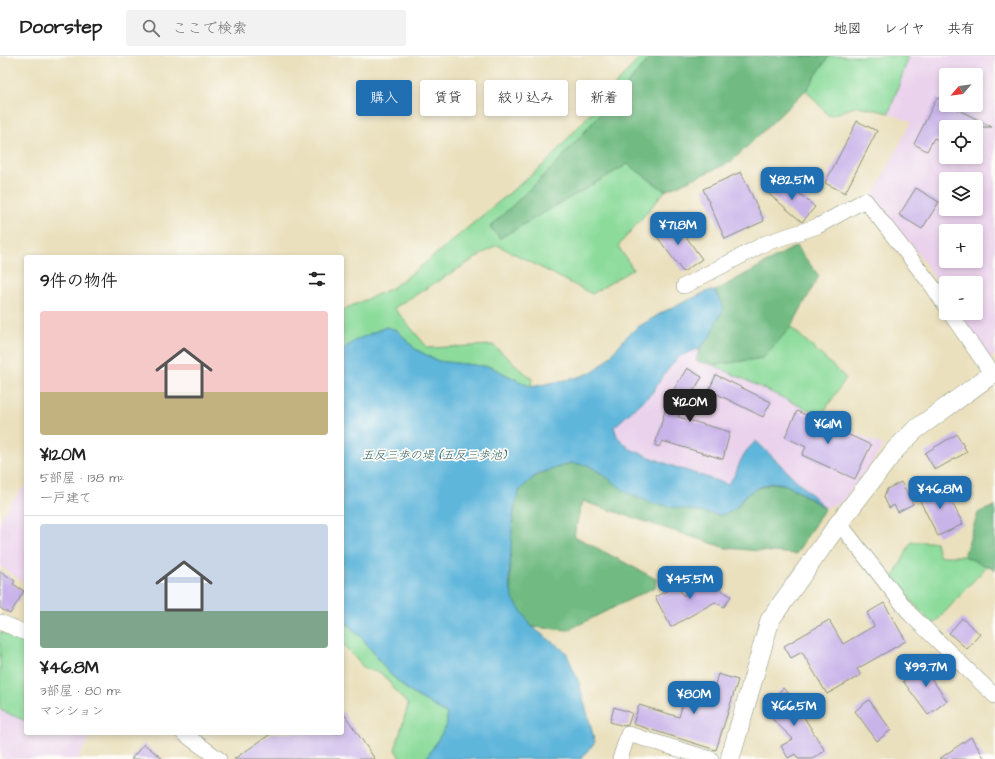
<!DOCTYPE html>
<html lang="ja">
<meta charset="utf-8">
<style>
body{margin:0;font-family:"Architects Daughter","Klee One",sans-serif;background:#f2f2f2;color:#222;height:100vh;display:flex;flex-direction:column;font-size:15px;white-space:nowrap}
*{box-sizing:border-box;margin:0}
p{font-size:13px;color:#767676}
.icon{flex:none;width:22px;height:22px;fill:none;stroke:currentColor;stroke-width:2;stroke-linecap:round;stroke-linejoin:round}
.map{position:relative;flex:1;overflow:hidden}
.drawer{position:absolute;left:24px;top:199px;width:320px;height:480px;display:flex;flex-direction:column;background:#fff;border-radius:4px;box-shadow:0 2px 6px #0003}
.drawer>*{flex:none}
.hud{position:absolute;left:356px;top:24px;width:380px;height:36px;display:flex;gap:8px}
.needle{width:26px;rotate:242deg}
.buttons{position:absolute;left:939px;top:12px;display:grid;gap:8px}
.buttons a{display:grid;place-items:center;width:44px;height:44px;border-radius:4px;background:#fff;box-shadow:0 2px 6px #0003;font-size:20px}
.price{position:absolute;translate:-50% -34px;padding:0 9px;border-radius:8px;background:#1f6fb2;color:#fff;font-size:13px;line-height:26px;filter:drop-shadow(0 1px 2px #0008)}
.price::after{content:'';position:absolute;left:50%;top:24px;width:12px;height:9px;margin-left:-6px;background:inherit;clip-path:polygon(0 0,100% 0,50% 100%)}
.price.active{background:#222;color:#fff}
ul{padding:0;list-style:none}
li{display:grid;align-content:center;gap:8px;height:212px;padding:0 16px}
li+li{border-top:1px solid #e0e0e0}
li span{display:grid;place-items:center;height:124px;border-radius:4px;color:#555}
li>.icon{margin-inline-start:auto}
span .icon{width:72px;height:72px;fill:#fffc;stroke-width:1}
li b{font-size:17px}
h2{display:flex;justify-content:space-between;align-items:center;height:48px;padding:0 16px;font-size:17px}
.chip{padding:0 14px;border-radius:4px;background:#fff;box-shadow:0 2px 6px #0003;font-size:14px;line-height:36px}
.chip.active{background:#1f6fb2;color:#fff}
header{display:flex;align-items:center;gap:24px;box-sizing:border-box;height:56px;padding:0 20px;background:#fff;border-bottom:1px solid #e0e0e0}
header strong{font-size:19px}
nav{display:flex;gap:22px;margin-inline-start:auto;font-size:14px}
.search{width:280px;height:36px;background:#f2f2f2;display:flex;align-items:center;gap:10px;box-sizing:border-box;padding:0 14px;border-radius:4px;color:#767676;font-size:15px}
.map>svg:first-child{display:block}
.built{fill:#ead1ec;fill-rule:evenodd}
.green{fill:#8cdb9b;stroke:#568c68}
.forest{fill:#71bb83;stroke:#487c5c}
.water{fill:#5eb6db;stroke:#3e7a88}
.building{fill:#c9b4ea}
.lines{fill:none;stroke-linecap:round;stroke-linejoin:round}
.minor-casing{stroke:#848e78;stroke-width:16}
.tertiary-casing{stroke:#848e78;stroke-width:20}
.minor{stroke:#fff;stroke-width:15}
.tertiary{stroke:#fff;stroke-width:19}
.labels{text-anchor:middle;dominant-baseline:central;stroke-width:3.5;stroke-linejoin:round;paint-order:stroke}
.water-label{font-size:12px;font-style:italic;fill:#326166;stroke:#fdfcf7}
</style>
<header>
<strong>Doorstep</strong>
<div class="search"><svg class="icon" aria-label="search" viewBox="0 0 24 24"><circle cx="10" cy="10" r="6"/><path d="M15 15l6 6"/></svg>ここで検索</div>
<nav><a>地図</a><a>レイヤ</a><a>共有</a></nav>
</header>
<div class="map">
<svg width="995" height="703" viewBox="0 0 995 703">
<rect width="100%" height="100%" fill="#fdfcf7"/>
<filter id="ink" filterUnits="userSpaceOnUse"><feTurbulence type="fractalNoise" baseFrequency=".025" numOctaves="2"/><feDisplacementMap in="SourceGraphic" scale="8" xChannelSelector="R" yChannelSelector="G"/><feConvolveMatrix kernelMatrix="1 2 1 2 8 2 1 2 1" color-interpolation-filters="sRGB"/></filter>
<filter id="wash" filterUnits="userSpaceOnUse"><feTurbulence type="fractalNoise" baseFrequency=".012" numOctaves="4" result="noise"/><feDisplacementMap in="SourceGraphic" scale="16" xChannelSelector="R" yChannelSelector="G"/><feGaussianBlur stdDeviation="0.9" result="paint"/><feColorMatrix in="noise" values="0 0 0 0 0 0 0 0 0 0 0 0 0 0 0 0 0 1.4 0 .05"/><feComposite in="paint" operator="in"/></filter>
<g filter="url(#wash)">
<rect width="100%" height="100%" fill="#eae0bd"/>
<g class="built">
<path d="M909 0H995V299L989 304 958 257H976V227H946V239L920 200 872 142 911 66 889 57ZM946 19H976V49H946ZM946 71H976V101H946ZM946 123H976V153H946ZM946 175H976V205H946Z"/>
<polygon points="700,292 696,305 714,309 884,390 842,446 825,452 757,385 747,394 742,402 734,423 727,428 675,411 630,393 616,380 614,371 652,337 662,321 678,301"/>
<polygon points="26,428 26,528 0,510 0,466 4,456"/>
<polygon points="0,654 26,665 26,677 78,677 90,680 78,703 3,703 0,700"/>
</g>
<g class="green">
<polygon points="641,0 652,0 555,109 490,171 500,182 628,108 665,135 618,190 633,213 592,238 497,189 394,252 428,292 493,289 532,323 531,331 491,311 438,305 415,293 397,274 386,271 356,284 342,294 342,254 392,232 424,208 548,105"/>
<polygon points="829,0 909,0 889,57 858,50 829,60 806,34"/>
<polygon points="791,271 846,322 821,360 714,309 763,302"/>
<polygon points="911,486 936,486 939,500 964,500 987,510 933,569 892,524"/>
<polygon points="342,563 363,583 388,616 410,636 447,658 447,669 426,703 401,703 395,694 408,649 381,617 365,613 342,587"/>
<polygon points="0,576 26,587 26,665 0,654"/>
</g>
<g class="forest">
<polygon points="652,0 829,0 806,34 731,106 665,135 628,108 500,182 490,171 555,109"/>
<polygon points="796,190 819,220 791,271 763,302 714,309 696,305 700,292 713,277 715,266 724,253 715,235"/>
<path d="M570 407 588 409 605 420 719 459 729 457 739 449 744 441 754 434 773 427 787 429 825 452 796 498 726 492 582 445 574 480 656 523 655 531 568 574 532 571C527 563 516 552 513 543 507 528 511 447 520 434 532 418 552 414 570 407Z"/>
<polygon points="995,450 995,514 964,500 978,457"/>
</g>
<path class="water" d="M708 235H715L724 253 716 266 713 277 700 292 678 301 662 321 652 337 614 371 617 380 630 393 675 411 727 428C736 421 737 412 742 402 745 395 751 390 756 385L825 452C811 444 789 425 773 427 768 427 763 430 758 432 753 434 747 438 743 442 735 453 733 457 719 459L652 447 629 438 605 420 588 409 570 407 536 419 519 435 513 459 509 525 513 543 532 571 566 596 579 627 595 686 581 703H426L447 669V658L410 636 388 616 363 583 342 563V294L356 284 386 271 397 274 415 293 438 305 491 311 531 331 575 322 593 316 606 305 627 280 638 271 663 256Z"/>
<g id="blocks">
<g class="building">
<polygon points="937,42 946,47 946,49 949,49 992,71 946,71 946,88 934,82 927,95 914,88"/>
<polygon points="857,65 877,75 845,137 825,127"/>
<polygon points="741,116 764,165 725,183 703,133"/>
<polygon points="782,123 815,151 803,165 802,166 769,138"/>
<polygon points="916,132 939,146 922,173 899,159"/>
<polygon points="674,164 702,203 683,216 655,178"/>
<polygon points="687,312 702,321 678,361 730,376 723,403 662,385 659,391 655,389 669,341"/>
<polygon points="716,319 771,346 763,361 709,334"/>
<polygon points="797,355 871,389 855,423 802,399 806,391 785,381"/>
<polygon points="957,378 967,396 935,414 925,397"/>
<polygon points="901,426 913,448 898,456 894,449 889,452 884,441 887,433"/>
<polygon points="943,429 963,468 938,480 918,441"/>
<polygon points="0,515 15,525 13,528 24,535 10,558 0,552"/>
<polygon points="696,519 731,540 724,551 715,546 671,571 655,541 677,529 684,541"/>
<polygon points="884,547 906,585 857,613 861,619 827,638 802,596 791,602 784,590 829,564 843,588 874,570 867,557"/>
<polygon points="962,562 980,578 967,593 949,577"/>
<polygon points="930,605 938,617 931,622 947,645 928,659 903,625"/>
<polygon points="718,618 738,624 716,694 633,668 639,649 679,661 688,631 712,638"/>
<polygon points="783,632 806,654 802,658 825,695 812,703 798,703 795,698 788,702 781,690 793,683 763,654"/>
<polygon points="869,644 891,674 877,685 855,655"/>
<polygon points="614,651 632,657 628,669 624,670 610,666"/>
<polygon points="342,655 375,703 234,703 272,677 342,677"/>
<polygon points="971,681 985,703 939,703"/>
<polygon points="144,688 163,703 131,703"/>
</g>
</g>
</g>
<g filter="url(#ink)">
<use href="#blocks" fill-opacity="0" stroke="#848e78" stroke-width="1"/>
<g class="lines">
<defs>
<g id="minor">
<polyline points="684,230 766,187 818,170 865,144 933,231 946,251"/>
<polyline points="950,257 992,318"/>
<polyline points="839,467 911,559 995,640"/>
<polyline points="0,566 26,577"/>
<polyline points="183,677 219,703"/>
<polyline points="620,703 628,678 711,703"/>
</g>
<polyline id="tertiary" points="730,703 770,564 839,467 895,394 915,374 995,316"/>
</defs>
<use href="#minor" class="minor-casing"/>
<use href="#tertiary" class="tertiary-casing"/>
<use href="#minor" class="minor"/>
<use href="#tertiary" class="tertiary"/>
</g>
</g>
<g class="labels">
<g class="water-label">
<text x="434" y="399">五反三歩の堤 (五反三歩池)</text>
</g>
</g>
</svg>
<div class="buttons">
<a><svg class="needle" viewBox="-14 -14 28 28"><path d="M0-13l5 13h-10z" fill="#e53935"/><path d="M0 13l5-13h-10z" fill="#767676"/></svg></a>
<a><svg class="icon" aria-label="locate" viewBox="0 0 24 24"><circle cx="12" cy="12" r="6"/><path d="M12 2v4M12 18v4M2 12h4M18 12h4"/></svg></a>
<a><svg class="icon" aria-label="layers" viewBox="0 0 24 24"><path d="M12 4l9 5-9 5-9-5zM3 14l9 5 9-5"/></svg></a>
<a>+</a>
<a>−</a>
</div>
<b class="price" style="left:792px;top:145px">¥82.5M</b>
<b class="price" style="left:678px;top:190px">¥71.8M</b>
<b class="price active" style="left:690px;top:367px">¥120M</b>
<b class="price" style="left:828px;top:389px">¥61M</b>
<b class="price" style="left:940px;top:454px">¥46.8M</b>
<b class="price" style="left:690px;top:544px">¥45.5M</b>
<b class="price" style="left:926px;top:632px">¥99.7M</b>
<b class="price" style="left:694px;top:659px">¥80M</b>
<b class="price" style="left:794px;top:671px">¥66.5M</b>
<div class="hud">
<a class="chip active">購入</a>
<a class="chip">賃貸</a>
<a class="chip">絞り込み</a>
<a class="chip">新着</a>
</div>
<section class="drawer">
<h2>9件の物件<svg class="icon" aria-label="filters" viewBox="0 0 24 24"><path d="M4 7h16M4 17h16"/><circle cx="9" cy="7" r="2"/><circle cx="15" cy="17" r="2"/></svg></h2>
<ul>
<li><span style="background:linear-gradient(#f6c9c9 65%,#c2b280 0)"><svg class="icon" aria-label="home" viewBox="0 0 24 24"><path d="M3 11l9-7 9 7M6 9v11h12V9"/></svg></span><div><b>¥120M</b><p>5部屋 · 138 m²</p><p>一戸建て</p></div></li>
<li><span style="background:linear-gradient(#c9d6e8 70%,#7fa58c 0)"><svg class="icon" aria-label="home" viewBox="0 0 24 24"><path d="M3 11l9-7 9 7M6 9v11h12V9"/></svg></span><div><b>¥46.8M</b><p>3部屋 · 80 m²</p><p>マンション</p></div></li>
</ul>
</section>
</div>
